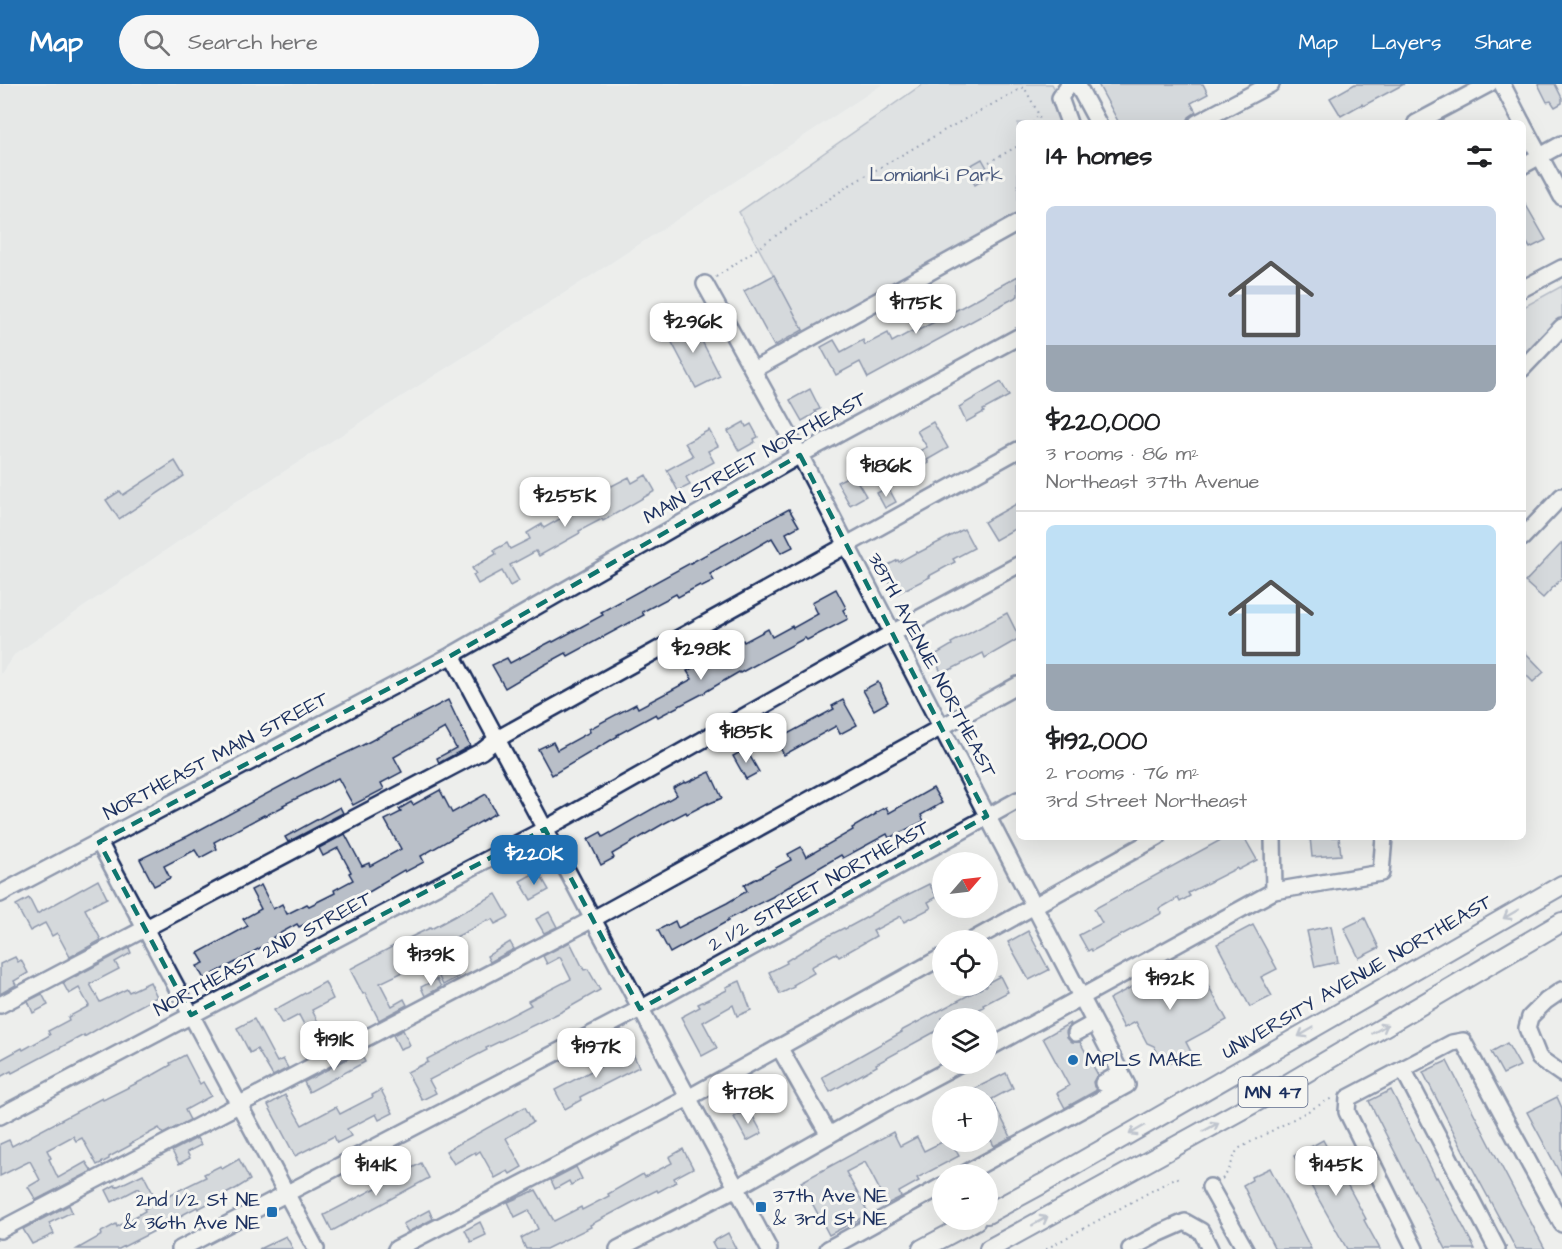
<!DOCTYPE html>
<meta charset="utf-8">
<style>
body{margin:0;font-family:"Architects Daughter",sans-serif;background:#f6f6f6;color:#202124;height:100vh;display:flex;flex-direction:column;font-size:22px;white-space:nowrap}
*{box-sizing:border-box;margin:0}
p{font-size:20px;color:#757577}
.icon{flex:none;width:33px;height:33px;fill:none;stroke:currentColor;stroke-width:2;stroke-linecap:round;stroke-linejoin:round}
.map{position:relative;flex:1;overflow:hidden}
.drawer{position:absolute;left:1016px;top:36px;width:510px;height:720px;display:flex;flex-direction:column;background:#fff;border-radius:9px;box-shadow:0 6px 24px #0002}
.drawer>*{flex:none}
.needle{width:39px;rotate:62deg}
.fabs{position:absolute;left:932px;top:768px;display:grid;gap:12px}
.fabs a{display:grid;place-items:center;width:66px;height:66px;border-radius:50%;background:#fff;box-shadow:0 6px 24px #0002;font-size:30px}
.price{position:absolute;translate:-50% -51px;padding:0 14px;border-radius:12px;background:#fff;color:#222;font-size:20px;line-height:39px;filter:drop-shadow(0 2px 3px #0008)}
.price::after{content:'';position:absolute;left:50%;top:36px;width:18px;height:14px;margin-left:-9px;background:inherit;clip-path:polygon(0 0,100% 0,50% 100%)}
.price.current{background:#1f6fb2;color:#fff}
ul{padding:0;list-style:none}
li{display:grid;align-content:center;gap:12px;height:318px;padding:0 30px}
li+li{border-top:2px solid #e0e0e0}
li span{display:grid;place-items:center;height:186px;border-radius:9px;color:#555}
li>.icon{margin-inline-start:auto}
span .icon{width:108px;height:108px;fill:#fffc;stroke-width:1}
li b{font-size:26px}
h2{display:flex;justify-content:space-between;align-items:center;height:72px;padding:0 30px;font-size:26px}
header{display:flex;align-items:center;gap:36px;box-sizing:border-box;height:84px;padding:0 30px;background:#1f6fb2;color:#fff}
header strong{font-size:28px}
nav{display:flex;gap:33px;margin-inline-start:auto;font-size:21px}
.search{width:420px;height:54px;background:#f6f6f6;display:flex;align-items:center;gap:15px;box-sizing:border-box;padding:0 21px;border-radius:33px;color:#757577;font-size:22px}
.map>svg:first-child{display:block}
.built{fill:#dde0e1}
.green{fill:#ced2d7;stroke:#74809a;stroke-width:1.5}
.building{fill:#b9bfc8;stroke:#1b2f5e;stroke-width:1.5}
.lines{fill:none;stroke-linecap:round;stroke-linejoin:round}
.minor-casing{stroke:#1b2f5e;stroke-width:20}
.major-casing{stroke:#1b2f5e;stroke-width:22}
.path{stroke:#1b2f5e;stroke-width:2;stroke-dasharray:1.5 4.5;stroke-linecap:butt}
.minor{stroke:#f6f6f2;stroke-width:15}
.major{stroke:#f6f6f2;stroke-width:18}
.oneway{stroke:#8892a8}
.marked{fill:none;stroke:#0f766e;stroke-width:4.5;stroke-dasharray:12 8;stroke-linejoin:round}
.poi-dot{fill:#1f6fb2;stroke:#f6f6f2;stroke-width:2}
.labels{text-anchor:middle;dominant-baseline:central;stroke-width:6;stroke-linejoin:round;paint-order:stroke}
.shield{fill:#f6f6f2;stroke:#5d6b8a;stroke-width:1.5}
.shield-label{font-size:18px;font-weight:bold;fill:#1b2f5e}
.park-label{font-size:20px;fill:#48587c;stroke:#f6f6f2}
.street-label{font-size:20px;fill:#1b2f5e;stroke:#f6f6f2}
.poi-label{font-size:20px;fill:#1b2f5e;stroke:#f6f6f2;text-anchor:start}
</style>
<header>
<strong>Map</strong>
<div class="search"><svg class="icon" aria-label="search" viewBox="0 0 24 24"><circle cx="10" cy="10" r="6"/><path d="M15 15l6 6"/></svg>Search here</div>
<nav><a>Map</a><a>Layers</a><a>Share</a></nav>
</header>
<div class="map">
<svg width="1562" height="1165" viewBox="0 0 1562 1165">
<rect width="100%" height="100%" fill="#edeeec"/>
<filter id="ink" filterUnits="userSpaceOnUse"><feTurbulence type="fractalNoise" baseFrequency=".0167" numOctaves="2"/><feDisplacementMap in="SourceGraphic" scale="12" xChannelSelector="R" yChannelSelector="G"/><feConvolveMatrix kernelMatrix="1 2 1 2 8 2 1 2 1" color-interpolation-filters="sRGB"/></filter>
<g filter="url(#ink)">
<polygon class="built" points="0,0 883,0 594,190 228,423 14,571 0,591"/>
<g class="green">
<polygon points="923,0 1052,0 1073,39 1018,39 1018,140 807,253 739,128"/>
<polygon points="1562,202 1562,234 1523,276 1522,224"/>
</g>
<g class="building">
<polygon points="1098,0 1203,0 1208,10 1191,19 1196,28 1189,33 1187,38 1185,39 1119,39"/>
<polygon points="1355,0 1404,0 1363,22 1362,20 1341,32 1330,14"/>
<polygon points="1538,0 1555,0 1562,14 1562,19 1555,23 1551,17 1547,18"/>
<polygon points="982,75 991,91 975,101 966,84"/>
<polygon points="1522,114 1546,156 1530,164 1522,151"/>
<polygon points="774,191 803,246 774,262 744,207"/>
<polygon points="1018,192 1018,212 868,294 860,278 836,291 821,263 834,256 841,268 863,256 865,261 888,249 892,258 912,247 913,249 942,234"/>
<polygon points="691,236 720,292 696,304 667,249"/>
<polygon points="1001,298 1009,312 983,326 984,328 966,338 959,323"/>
<polygon points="810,305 820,325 815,327 816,329 802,337 790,316"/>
<polygon points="744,338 746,343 751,340 758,353 754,355 755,358 739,367 728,347"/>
<polygon points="933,338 948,364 927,376 929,379 917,386 910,372 927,363 917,347"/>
<polygon points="709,346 718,362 708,367 714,378 686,393 690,401 678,407 667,386 693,372 685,359"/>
<polygon points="894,367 903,384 888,392 879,376"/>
<polygon points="175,377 184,392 119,435 106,416 120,407 123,411"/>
<polygon points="853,390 866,412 850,421 837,398"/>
<polygon points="646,391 655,407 603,437 602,435 579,447 580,449 539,472 536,467 510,481 519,497 510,502 502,487 478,500 473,491 476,490 472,484 496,470 494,466 507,459 510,465 530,455 527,449 542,440 544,444 565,432 564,429 591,415 590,413 629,393 632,399"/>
<polygon points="888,403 896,418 885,424 877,409"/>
<polygon points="1018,419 1018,443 995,456 984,438"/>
<polygon points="789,425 799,442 786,449 793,463 781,469 772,454 710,490 714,497 702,503 700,501 678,513 676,510 642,528 644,531 568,572 566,569 544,581 505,604 492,581 507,574 510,579 552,557 553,558 603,531 601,528"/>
<polygon points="964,445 974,464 953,475 955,478 929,492 930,493 896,510 882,484 898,476 899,478 917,468 918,469"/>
<polygon points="1562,459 1562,494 1543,514 1525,498"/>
<polygon points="836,505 846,524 843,526 848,535 807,556 805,554 740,589 739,588 700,611 658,633 656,630 617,651 618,652 552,691 538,665 553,658 557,666 590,648 589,645 636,620 638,624 670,607 692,595 687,587 743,556 744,558 768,545 772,553 792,542 793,544 818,530 812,518"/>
<polygon points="1007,529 1018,551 1018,555 985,574 983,569 942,590 933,572 952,561 951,559"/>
<polygon points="1522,565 1544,588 1533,598 1522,587"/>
<polygon points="878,598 888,618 874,626 863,606"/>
<polygon points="448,616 470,662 439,679 437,674 456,664 445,644 394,673 402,688 381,699 384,705 353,721 338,694 283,721 284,722 265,732 264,731 214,758 217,765 200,774 195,766 164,782 170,794 154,802 140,775 188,752 317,683 361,662"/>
<polygon points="843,616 857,641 840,650 836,642 784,671 776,656 834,625 832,622"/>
<polygon points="746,665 759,688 746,695 733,672"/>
<polygon points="710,688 722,714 708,720 708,719 687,730 686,728 663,740 612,770 614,774 601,781 588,755 601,748 603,753 677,711 673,704 685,698 686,699"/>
<polygon points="933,704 942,719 921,731 924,737 889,754 887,750 843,774 841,771 793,799 793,800 772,813 728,835 728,837 670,869 658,846 675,837 678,844 727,819 747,807 744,801 791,776 788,770 801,763 806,773 853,746 852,744 876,730 875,729 886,723 889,729"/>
<polygon points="440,706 452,729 486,710 496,729 421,772 424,778 405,788 404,786 380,800 381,801 362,812 299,843 297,840 273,853 274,856 253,868 253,869 204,895 197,882 204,879 198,869 248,842 243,835 261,825 251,806 261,801 273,825 282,820 287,830 307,820 309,822 335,809 334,806 353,796 349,789 351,788 338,764 323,772 319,764 345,750 362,782 369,779 370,782 401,765 385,736 401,728 399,725 411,718 413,721"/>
<polygon points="340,723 343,729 288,758 285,753"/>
<polygon points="1226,753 1244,753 1257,776 1238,786 1237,784 1188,809 1190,812 1180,818 1178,814 1159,825 1162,829 1092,867 1091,865 1088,867 1079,851 1102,839 1094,825"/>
<polygon points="1310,753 1339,753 1341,771 1312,773"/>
<polygon points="538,787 549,806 531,816 520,797"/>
<polygon points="98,796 107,814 85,825 101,856 70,873 57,849 52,852 45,839 30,847 16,821 29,814 37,830"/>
<polygon points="929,800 937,813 928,818 931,824 904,838 901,832 873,847 876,852 839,873 836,869 811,883 814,889 793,901 794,903 780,910 769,888 787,879 786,877 822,855 844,844 845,845 871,831 871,830 887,821"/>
<polygon points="496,810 509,833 495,840 492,835 489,837 488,836 439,862 448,880 451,878 458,893 443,901 430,875 380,899 392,922 404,915 407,921 379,936 365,909 363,910 350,885 409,854 430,844 431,845"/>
<polygon points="549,828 557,843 544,849 536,835"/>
<polygon points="1365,834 1379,864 1359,874 1344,844"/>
<polygon points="1253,841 1277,885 1261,893 1272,912 1250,923 1217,860"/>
<polygon points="1331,842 1338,878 1315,883 1307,847"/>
<polygon points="1028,847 1049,886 1029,896 1008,858"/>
<polygon points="510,858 514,865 490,878 487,872"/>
<polygon points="570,858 584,886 588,885 600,906 563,927 486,964 487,966 429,996 436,1009 422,1016 407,988 428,978 427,975 531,921 528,917 571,895 560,873 547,880 543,872"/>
<polygon points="129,864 131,869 115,878 119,885 90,900 100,918 127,905 129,908 150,898 157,913 108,939 84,953 84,951 12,989 11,987 0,993 0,976 22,964 23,966 50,951 48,947 69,936 68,933 89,922 79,904 69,910 63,899"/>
<polygon points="15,873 18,878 21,876 28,889 14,897 16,901 0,910 0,880"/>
<polygon points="1175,882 1180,893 1198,883 1227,936 1186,958 1191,968 1165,982 1154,962 1147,959 1136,938 1124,944 1109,915 1150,893 1151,895"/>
<polygon points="1000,892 1008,908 983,921 984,923 962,934 942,934 942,944 876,980 877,982 830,1008 822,993 902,948 901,947 982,904 981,902 987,902 987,899"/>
<polygon points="437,895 441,903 425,912 421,903"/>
<polygon points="740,897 751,926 737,932 733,921 703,938 717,964 702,972 681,933 700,923 698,920 727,906 726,903"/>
<polygon points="325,898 333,915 312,926 325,952 313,958 299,931 282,940 274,926"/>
<polygon points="42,910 48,921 33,929 28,917"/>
<polygon points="254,935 277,978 283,975 288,984 273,992 257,965 250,969 237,944"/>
<polygon points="1070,939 1071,940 1068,944 1066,948 1067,953 1072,958 1080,958 1098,991 1093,998 1094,1003 1097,1006 1065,1024 1057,1009 1069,1002 1043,954"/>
<polygon points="403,946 410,961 400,965 393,951"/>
<polygon points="1507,959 1520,982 1503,990 1491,968"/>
<polygon points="631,966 639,983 580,1013 581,1016 565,1025 555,1006"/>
<polygon points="360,968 365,978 309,1008 304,998"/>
<polygon points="185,971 200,1000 203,998 211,1012 185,1026 190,1036 163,1050 159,1044 130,1060 131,1061 109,1073 109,1075 97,1081 82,1054 76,1057 73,1052 47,1066 51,1074 49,1075 58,1094 86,1078 92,1087 36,1116 28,1103 40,1096 30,1077 0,1092 0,1060 9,1056 12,1062 102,1014 103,1016 155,990 171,981 170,979"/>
<polygon points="1447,977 1498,1076 1545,1165 1516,1165 1468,1076 1423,988"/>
<polygon points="1006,989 1013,1004 992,1015 1011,1053 994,1062 991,1056 987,1058 987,1012 960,1012"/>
<polygon points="381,1006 393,1029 379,1036 376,1030 347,1045 351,1052 337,1059 334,1052 295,1072 268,1021 285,1011 302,1041 336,1023 340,1030 373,1013 372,1011"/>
<polygon points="1391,1006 1436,1094 1437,1093 1475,1165 1446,1165 1408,1094 1369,1017"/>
<polygon points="1557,1013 1562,1024 1562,1093 1527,1028"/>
<polygon points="525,1023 533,1038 506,1054 522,1083 510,1090 508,1087 495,1094 480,1067 476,1070 475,1068 454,1080 446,1067"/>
<polygon points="749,1025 762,1049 747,1057 734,1033"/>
<polygon points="893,1048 900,1062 917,1053 924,1067 942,1058 951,1058 959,1072 917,1094 919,1097 899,1108 901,1113 887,1120 865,1078 846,1088 869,1130 829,1151 801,1098"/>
<polygon points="197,1054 201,1061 187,1068 190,1074 179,1080 172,1067"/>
<polygon points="1323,1056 1366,1135 1364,1136 1380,1165 1347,1165 1294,1072"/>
<polygon points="683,1065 693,1084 674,1094 676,1098 658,1108 657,1106 637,1116 590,1141 591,1143 546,1165 526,1165 521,1154 538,1145 529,1126 515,1133 508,1118 536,1106 554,1137 581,1123 582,1126 609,1112 608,1110 643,1090 645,1093 672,1079 669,1073"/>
<polygon points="239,1075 250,1096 237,1104 198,1125 197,1123 169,1138 170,1139 119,1165 77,1165 102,1151 101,1148 116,1140 117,1143 145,1127 144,1125 148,1123 139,1104 112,1118 106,1106 115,1101 116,1103 143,1090 157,1117 206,1093 204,1090 220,1082 222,1085"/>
<polygon points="421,1079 429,1094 332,1147 324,1131 401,1091 401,1090"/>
<polygon points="576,1083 582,1095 571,1101 569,1097 555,1105 551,1096"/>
<polygon points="1270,1084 1311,1165 1275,1165 1256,1128 1243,1101 1252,1096 1251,1093"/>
<polygon points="69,1121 72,1128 49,1139 54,1150 32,1160 23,1145"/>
<polygon points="429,1126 433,1135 408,1148 403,1140"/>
<polygon points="480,1138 486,1151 471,1158 465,1146"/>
<polygon points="728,1149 736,1165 716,1165 712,1158"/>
<polygon points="286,1152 293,1165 259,1165"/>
</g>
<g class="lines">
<defs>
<g id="minor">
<polyline points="1069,0 1060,14 1069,39"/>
<polyline points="1077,0 1098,39"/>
<polyline points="1502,0 1522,39"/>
<polyline points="1197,39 1271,0"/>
<polyline points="1416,39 1489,0"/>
<polyline points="1522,39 1562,113"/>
<polyline points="1522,82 1562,60"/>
<polyline points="705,200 800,371 1127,1001 964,1090"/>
<polyline points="1522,205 1562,184"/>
<polyline points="1522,285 1562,243"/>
<polyline points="753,286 1018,139"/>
<polyline points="1522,454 1562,412"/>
<polyline points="452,571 769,1165"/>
<polyline points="1273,753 1274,807"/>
<polyline points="99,758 316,1165"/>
<polyline points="0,810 452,571 800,371 1018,253"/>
<polyline points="973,856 1158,753"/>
<polyline points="1562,906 1546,917 1530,933 1527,944 1539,974 1562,990"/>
<polyline points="0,921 482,667 497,655 1018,366"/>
<polyline points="1076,949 1094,939"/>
<polyline points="779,963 829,1051"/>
<polyline points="987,965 1274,807 1381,789 1384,753"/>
<polyline points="1403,985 1497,1165"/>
<polyline points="1103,999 1121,989"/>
<polyline points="0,1032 545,745 892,549 1018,481"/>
<polyline points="1210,1103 1245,1165"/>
<polyline points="0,1146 593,835 1018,601"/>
<polyline points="180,1165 640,925 1018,716"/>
<polyline points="396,1165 688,1014 942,873"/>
<polyline points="618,1165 736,1104 882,1021 959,980"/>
<polyline points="828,1165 942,1102"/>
<polyline points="1130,1165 1160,1149 1185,1138 1201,1147 1210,1165"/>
<polyline points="1415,1165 1347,1028 1348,1014 1452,959 1463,957 1562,1140"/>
</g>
<g id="major">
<polyline points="987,1130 1042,1100 1562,801"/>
<polyline points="922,1165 976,1136"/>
<polyline points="989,1165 1265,1013 1562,838"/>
</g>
</defs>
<use href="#minor" class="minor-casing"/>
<use href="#major" class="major-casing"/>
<g class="path">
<polyline points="1033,39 1038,31"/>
<polyline points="989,78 1018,62"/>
<polyline points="716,193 848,102 945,46 1024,3 1037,27 1041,39"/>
<path d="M1222 1095C1232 1085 1231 1076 1238 1065L1334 1013"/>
<polyline points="1046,1165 1177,1093 1179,1095"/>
</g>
<use href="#minor" class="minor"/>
<use href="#major" class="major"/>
</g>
<defs><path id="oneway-shaft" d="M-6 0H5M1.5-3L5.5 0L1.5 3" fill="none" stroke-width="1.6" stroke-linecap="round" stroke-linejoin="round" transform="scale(1.5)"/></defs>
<g class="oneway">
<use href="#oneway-shaft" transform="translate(1511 830) rotate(150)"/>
<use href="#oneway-shaft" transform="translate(1380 945) rotate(-30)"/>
<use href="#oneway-shaft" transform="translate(1306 948) rotate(150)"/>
<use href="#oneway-shaft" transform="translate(1211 1043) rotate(-29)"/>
<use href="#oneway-shaft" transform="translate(1137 1046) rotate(150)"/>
<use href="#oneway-shaft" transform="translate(1040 1137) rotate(-29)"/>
</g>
</g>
<path d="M0 0H1562V1165H0ZM800 371 987 732 640 925 545 745 191 931 99 758 452 571Z" fill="#edeeec" fill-opacity=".55" fill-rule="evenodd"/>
<path class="marked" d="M800 371 987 732 640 925 545 745 191 931 99 758 452 571Z"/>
<g class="poi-dot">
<circle cx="1073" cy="976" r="6"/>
<rect x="755" y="1117" width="12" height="12" rx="3"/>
<rect x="266" y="1122" width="12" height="12" rx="3"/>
</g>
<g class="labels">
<rect class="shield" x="1238.5" y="993" width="69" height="30" rx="4.5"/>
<g class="shield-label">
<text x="1273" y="1008">MN 47</text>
</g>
<g class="park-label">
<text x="936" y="91">Lomianki Park</text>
</g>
<g class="street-label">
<text transform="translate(755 374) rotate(-29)">MAIN STREET NORTHEAST</text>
<text transform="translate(932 581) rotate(62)">38TH AVENUE NORTHEAST</text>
<text transform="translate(216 672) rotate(-28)">NORTHEAST MAIN STREET</text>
<text transform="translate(819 802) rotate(-29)">2 1/2 STREET NORTHEAST</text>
<text transform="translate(263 870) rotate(-28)">NORTHEAST 2ND STREET</text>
<text transform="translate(1357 893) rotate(-30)">UNIVERSITY AVENUE NORTHEAST</text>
</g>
<g class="poi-label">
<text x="1085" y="976">MPLS MAKE</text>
<text x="773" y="1112">37th Ave NE<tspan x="773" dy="23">&amp; 3rd St NE</tspan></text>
<text x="260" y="1116" text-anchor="end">2nd 1/2 St NE<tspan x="260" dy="23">&amp; 36th Ave NE</tspan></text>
</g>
</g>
</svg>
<div class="fabs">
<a><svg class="needle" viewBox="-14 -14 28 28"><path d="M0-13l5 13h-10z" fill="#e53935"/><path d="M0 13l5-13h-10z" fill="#757577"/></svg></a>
<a><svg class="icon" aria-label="locate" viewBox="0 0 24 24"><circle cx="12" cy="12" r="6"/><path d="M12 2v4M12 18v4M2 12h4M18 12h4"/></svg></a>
<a><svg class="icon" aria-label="layers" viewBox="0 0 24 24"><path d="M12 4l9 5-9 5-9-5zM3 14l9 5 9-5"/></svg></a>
<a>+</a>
<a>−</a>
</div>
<b class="price" style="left:916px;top:251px">$175K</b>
<b class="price" style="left:693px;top:270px">$296K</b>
<b class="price" style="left:886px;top:414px">$186K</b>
<b class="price" style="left:565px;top:444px">$255K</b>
<b class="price" style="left:701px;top:597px">$298K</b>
<b class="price" style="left:746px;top:680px">$185K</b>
<b class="price current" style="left:534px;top:802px">$220K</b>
<b class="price" style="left:431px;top:903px">$139K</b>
<b class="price" style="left:1170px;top:927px">$192K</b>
<b class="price" style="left:334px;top:988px">$191K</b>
<b class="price" style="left:596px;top:995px">$197K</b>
<b class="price" style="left:748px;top:1041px">$178K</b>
<b class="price" style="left:376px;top:1113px">$141K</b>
<b class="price" style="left:1336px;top:1113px">$145K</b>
<section class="drawer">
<h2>14 homes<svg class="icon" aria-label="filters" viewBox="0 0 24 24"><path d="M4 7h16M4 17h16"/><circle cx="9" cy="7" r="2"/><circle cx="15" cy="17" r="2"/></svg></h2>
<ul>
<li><span style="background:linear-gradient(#c9d6e8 75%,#9aa5b1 0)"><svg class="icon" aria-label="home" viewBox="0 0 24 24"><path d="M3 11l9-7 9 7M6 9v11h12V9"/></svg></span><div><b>$220,000</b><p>3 rooms · 86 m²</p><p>Northeast 37th Avenue</p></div></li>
<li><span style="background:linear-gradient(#bfe0f5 75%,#9aa5b1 0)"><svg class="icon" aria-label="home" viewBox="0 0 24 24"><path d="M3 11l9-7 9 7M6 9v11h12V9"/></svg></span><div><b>$192,000</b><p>2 rooms · 76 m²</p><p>3rd Street Northeast</p></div></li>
</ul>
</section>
</div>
